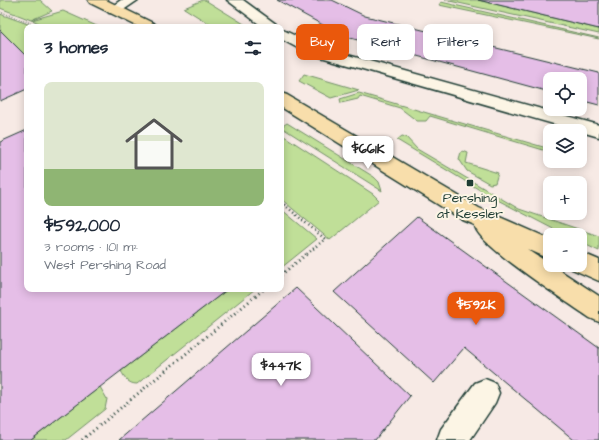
<!DOCTYPE html>
<meta charset="utf-8">
<style>
body{margin:0;font-family:"Architects Daughter",sans-serif;background:#f2f2f3;color:#1f2937;height:100vh;display:flex;flex-direction:column;font-size:15px;white-space:nowrap}
*{box-sizing:border-box;margin:0}
p{font-size:13px;color:#747a83}
.icon{flex:none;width:22px;height:22px;fill:none;stroke:currentColor;stroke-width:2;stroke-linecap:round;stroke-linejoin:round}
.map{position:relative;flex:1;overflow:hidden}
.sheet{position:absolute;left:24px;top:24px;width:260px;height:268px;display:flex;flex-direction:column;background:#fff;border-radius:8px;box-shadow:0 2px 10px #0003}
.sheet>*{flex:none}
.guide{position:absolute;left:296px;top:24px;width:243px;height:36px;display:flex;gap:8px}
.fabs{position:absolute;left:543px;top:72px;display:grid;gap:8px}
.fabs a{display:grid;place-items:center;width:44px;height:44px;border-radius:8px;background:#fff;box-shadow:0 2px 10px #0003;font-size:20px}
.price{position:absolute;translate:-50% -34px;padding:0 9px;border-radius:8px;background:#fff;color:#222;font-size:13px;line-height:26px;filter:drop-shadow(0 1px 2px #0008)}
.price::after{content:'';position:absolute;left:50%;top:24px;width:12px;height:9px;margin-left:-6px;background:inherit;clip-path:polygon(0 0,100% 0,50% 100%)}
.price.selected{background:#ea580c;color:#fff}
ul{padding:0;list-style:none}
li{display:grid;align-content:center;gap:8px;height:212px;padding:0 20px}
li+li{border-top:1px solid #e0e1e3}
li span{display:grid;place-items:center;height:124px;border-radius:8px;color:#555}
li>.icon{margin-inline-start:auto}
span .icon{width:72px;height:72px;fill:#fffc;stroke-width:1}
li b{font-size:17px}
h2{display:flex;justify-content:space-between;align-items:center;height:48px;padding:0 20px;font-size:17px}
.tag{padding:0 14px;border-radius:8px;background:#fff;box-shadow:0 2px 10px #0003;font-size:14px;line-height:36px}
.tag.selected{background:#ea580c;color:#fff}
.map>svg:first-child{display:block}
.green{fill:#c0df98;stroke:#708e66}
.building{fill:#e5bee7;stroke:#1f3d34}
.lines{fill:none;stroke-linecap:round;stroke-linejoin:round}
.minor-casing{stroke:#1f3d34;stroke-width:3}
.major-casing{stroke:#1f3d34;stroke-width:3}
.path-far2{stroke:#1f3d34;stroke-width:2;stroke-dasharray:0.5 2;stroke-linecap:butt}
.path-far1{stroke:#1f3d34;stroke-width:2.5;stroke-dasharray:1 3;stroke-linecap:butt}
.path{stroke:#1f3d34;stroke-width:3;stroke-dasharray:1 3.5;stroke-linecap:butt}
.minor{fill:#fcf5e5;fill-rule:evenodd}
.major{fill:#f8deab;fill-rule:evenodd}
.poi-dot{fill:#1f3d34;stroke:#fcf5e5;stroke-width:1.5}
.labels{text-anchor:middle;dominant-baseline:central;stroke-width:4;stroke-linejoin:round;paint-order:stroke}
.poi-label{font-size:14px;fill:#1f3d34;stroke:#fcf5e5}
</style>
<div class="map">
<svg width="599" height="440" viewBox="0 0 599 440">
<rect width="100%" height="100%" fill="#f7eae5"/>
<filter id="ink" filterUnits="userSpaceOnUse"><feTurbulence type="fractalNoise" baseFrequency=".025" numOctaves="2"/><feDisplacementMap in="SourceGraphic" scale="8" xChannelSelector="R" yChannelSelector="G"/><feConvolveMatrix kernelMatrix="1 2 1 2 8 2 1 2 1" color-interpolation-filters="sRGB"/></filter>
<g filter="url(#ink)">
<g class="green">
<polygon points="0,0 40,0 52,11 31,20 0,8"/>
<polygon points="203,0 205,0 249,27 214,27 184,8"/>
<polygon points="445,0 478,0 599,29 599,34"/>
<polygon points="441,2 599,38 599,39 439,5"/>
<polygon points="63,11 99,27 48,27 32,20"/>
<polygon points="0,14 36,27 27,27 27,57 0,30"/>
<polygon points="304,74 359,90 331,98 299,81"/>
<polygon points="359,93 550,149 550,152 430,116 426,121 417,121 400,108 360,96 358,99 341,103 340,99"/>
<polygon points="287,123 374,177 379,182 382,191 281,127"/>
<polygon points="281,134 373,194 379,200 330,240 281,199"/>
<polygon points="402,136 406,137 417,149 519,209 599,236 599,251 580,242 580,235 565,235 536,220 488,195 397,140"/>
<polygon points="463,151 468,153 466,163 498,173 495,183 490,184 467,171 459,159 461,152"/>
<polygon points="281,209 317,239 281,268"/>
<path d="M228 289H255L137 384C128 384 125 378 121 371Z"/>
<polygon points="100,387 107,399 105,409 66,440 31,440"/>
</g>
<g class="building">
<polygon points="277,0 332,0 365,16 599,73 599,105 580,100 580,79 550,79 550,92 343,36"/>
<polygon points="478,0 599,0 599,29"/>
<polygon points="0,30 27,57 27,89 0,101"/>
<polygon points="27,130 27,289 228,289 31,440 0,440 0,142"/>
<polygon points="417,217 599,348 599,440 574,440 464,348 434,383 334,292"/>
<polygon points="296,288 410,396 375,440 119,440"/>
</g>
<g class="lines">
<defs>
<g id="minor">
<polygon points="121,0 138,0 119,13 109,13 107,10"/>
<polygon points="227,0 243,0 280,27 263,27"/>
<polygon points="281,29 319,47 599,125 599,137 307,53 281,39"/>
<polygon points="485,379 495,383 499,393 495,403 470,440 437,440 441,429 475,383"/>
</g>
<g id="major">
<polygon points="88,0 106,0 155,24 157,27 139,27 90,3"/>
<path d="M281 93 287 95 479 208 550 239V259L527 249 599 296V322L590 318C573 306 473 242 475 225L463 220 281 107Z"/>
<polygon points="580,252 599,260 599,281 572,269 570,265 580,265"/>
</g>
</defs>
<use href="#minor" class="minor-casing"/>
<use href="#major" class="major-casing"/>
<polyline class="path-far2" points="0,12 41,27"/>
<polyline class="path-far1" points="281,202 325,239 307,254"/>
<g class="path">
<polyline points="281,275 308,253"/>
<polyline points="82,440 264,289"/>
</g>
<use href="#minor" class="minor"/>
<use href="#major" class="major"/>
</g>
</g>
<rect class="poi-dot" x="466" y="179" width="8" height="8" rx="2"/>
<g class="labels">
<g class="poi-label">
<text x="470" y="198">Pershing<tspan x="470" dy="16">at Kessler</tspan></text>
</g>
</g>
</svg>
<div class="fabs">
<a><svg class="icon" aria-label="locate" viewBox="0 0 24 24"><circle cx="12" cy="12" r="6"/><path d="M12 2v4M12 18v4M2 12h4M18 12h4"/></svg></a>
<a><svg class="icon" aria-label="layers" viewBox="0 0 24 24"><path d="M12 4l9 5-9 5-9-5zM3 14l9 5 9-5"/></svg></a>
<a>+</a>
<a>−</a>
</div>
<b class="price" style="left:368px;top:170px">$661K</b>
<b class="price selected" style="left:476px;top:326px">$592K</b>
<b class="price" style="left:281px;top:387px">$447K</b>
<div class="guide">
<a class="tag selected">Buy</a>
<a class="tag">Rent</a>
<a class="tag">Filters</a>
</div>
<section class="sheet">
<h2>3 homes<svg class="icon" aria-label="filters" viewBox="0 0 24 24"><path d="M4 7h16M4 17h16"/><circle cx="9" cy="7" r="2"/><circle cx="15" cy="17" r="2"/></svg></h2>
<ul>
<li><span style="background:linear-gradient(#dfe7d0 70%,#8fb573 0)"><svg class="icon" aria-label="home" viewBox="0 0 24 24"><path d="M3 11l9-7 9 7M6 9v11h12V9"/></svg></span><div><b>$592,000</b><p>3 rooms · 101 m²</p><p>West Pershing Road</p></div></li>
</ul>
</section>
</div>
